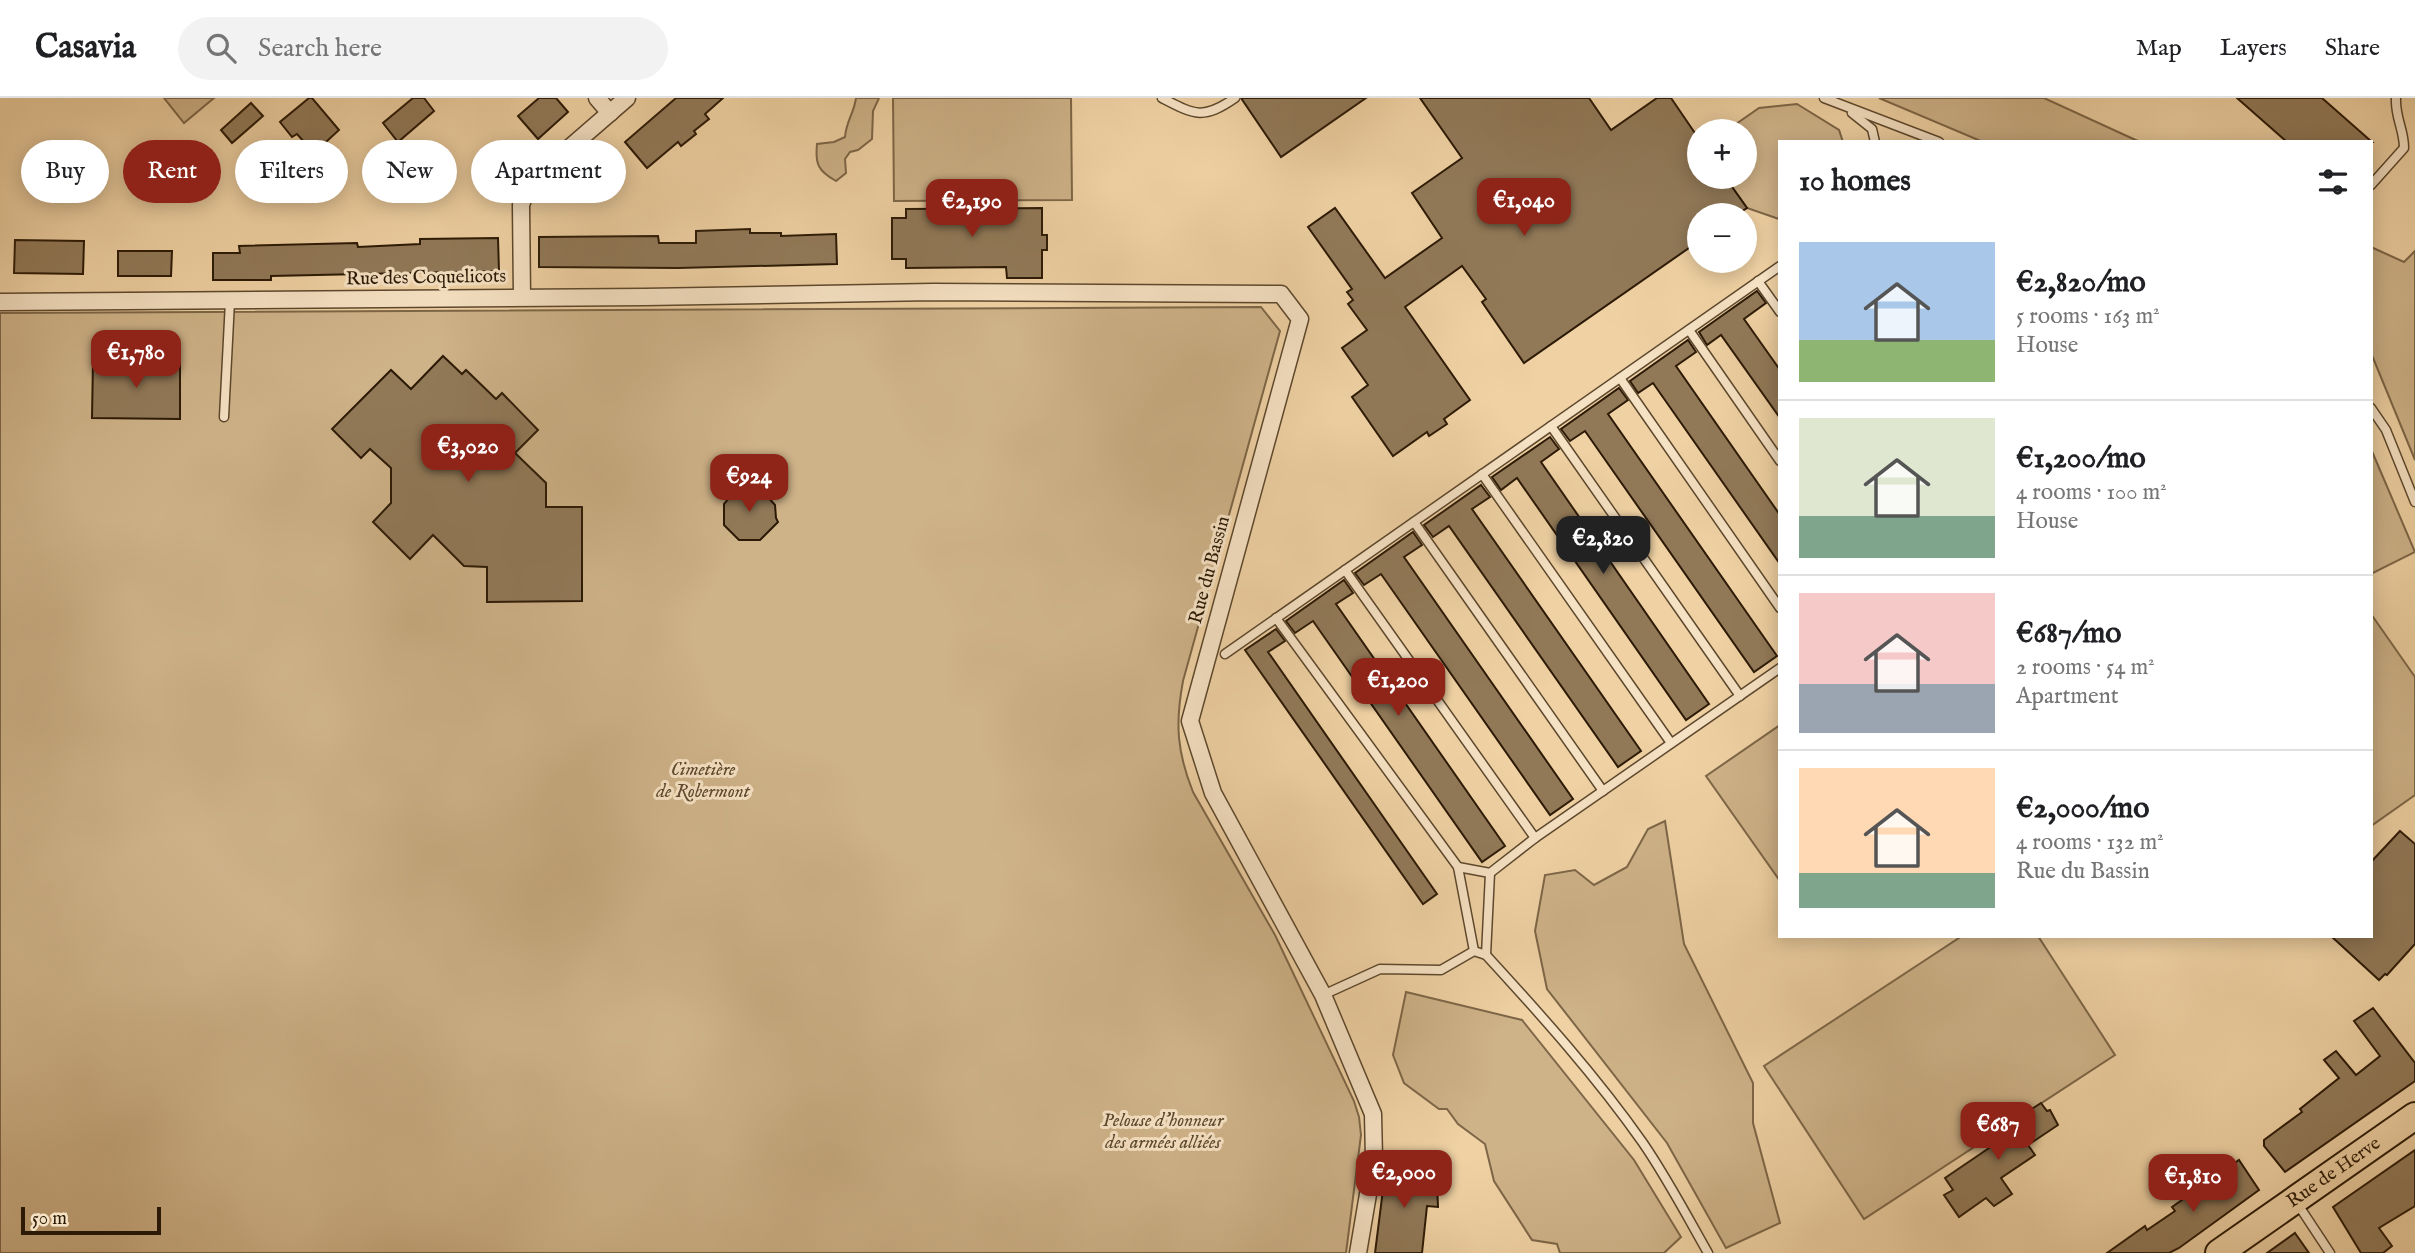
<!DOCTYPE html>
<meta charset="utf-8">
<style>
body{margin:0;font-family:"IM FELL English",serif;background:#f2f2f2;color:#202124;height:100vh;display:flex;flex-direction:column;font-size:26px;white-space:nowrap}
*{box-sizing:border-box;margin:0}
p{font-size:23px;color:#757577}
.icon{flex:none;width:38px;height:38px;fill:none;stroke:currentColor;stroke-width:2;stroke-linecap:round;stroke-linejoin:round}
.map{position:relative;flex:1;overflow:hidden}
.drawer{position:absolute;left:1778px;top:42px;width:595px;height:798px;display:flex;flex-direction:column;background:#fff;border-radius:0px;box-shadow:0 4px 18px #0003}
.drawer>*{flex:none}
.guide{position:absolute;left:21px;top:42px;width:665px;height:63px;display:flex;gap:14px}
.tools{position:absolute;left:1687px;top:21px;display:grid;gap:14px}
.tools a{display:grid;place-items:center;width:70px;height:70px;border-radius:50%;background:#fff;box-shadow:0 4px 18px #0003;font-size:35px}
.scale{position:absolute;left:21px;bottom:18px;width:140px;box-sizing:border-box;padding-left:7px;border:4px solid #2c1a06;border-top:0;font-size:19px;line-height:24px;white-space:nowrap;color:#2c1a06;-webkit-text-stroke:5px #f5e1c3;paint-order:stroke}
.price{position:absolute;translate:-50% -60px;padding:0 16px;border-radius:14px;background:#8f2418;color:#fff;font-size:23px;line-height:46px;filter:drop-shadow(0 2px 4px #0008)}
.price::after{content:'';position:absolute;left:50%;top:42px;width:21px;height:16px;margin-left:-10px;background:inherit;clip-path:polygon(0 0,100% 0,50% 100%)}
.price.selected{background:#222;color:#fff}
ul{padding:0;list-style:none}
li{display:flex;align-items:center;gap:21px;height:175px;padding:0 21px}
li+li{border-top:2px solid #e0e0e0}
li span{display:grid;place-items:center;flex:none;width:196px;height:140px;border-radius:0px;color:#555}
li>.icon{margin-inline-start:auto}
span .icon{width:84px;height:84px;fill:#fffc;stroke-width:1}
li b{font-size:30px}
h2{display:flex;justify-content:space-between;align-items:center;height:84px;padding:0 21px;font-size:30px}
.chip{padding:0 24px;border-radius:32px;background:#fff;box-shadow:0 4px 18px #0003;font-size:24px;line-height:63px}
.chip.selected{background:#8f2418;color:#fff}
header{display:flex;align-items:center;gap:42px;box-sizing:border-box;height:98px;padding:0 35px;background:#fff;border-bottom:2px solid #e0e0e0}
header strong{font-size:33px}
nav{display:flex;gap:38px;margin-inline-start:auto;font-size:24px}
.search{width:490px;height:63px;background:#f2f2f2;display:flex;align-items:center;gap:18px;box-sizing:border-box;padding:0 24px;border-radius:38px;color:#757577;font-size:26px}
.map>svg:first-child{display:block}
.green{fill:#ceb288;stroke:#7d6647;stroke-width:2}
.building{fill:#917958;stroke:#2c1a06;stroke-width:2}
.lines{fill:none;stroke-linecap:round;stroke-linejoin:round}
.lane-casing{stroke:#5d482d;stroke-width:11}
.street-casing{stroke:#5d482d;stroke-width:19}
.primary-casing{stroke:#2c1a06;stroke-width:30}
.lane{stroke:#f5e1c3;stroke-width:8}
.street{stroke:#f5e1c3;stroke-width:16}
.primary{stroke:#efd1a3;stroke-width:26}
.labels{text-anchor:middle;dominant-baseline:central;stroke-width:6;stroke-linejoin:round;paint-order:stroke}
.street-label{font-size:19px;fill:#2c1a06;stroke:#f5e1c3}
.park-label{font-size:19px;font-style:italic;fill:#5d482d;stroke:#f5e1c3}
</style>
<header>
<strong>Casavia</strong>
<div class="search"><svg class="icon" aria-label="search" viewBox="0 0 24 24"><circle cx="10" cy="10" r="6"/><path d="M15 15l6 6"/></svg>Search here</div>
<nav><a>Map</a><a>Layers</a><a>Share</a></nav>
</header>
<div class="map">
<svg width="2415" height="1155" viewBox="0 0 2415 1155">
<rect width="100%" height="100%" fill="#efd1a3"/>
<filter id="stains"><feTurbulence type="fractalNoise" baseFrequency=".00286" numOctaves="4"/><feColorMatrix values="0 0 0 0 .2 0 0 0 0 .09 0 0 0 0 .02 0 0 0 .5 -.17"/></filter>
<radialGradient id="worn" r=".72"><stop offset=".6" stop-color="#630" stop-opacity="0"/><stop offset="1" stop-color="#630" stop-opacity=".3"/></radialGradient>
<g class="green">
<polygon points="164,0 214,0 184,25"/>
<path d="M856 0H879L873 13 872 41 858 52 850 54 845 61 846 75 836 83C818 73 815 66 817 46L834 44 845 39C846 24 854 15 856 0Z"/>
<polygon points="893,0 1071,0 1072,102 894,103"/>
<polygon points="1879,0 2044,0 2140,44 1983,44"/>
<polygon points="1797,6 1839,32 1843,44 1780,44 1779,121 1747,110 1725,79 1745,79 1745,33 1726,33 1759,10"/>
<polygon points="2371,149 2404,164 2415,153 2415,362 2371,255"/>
<path d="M1261 209 1280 233 1183 583C1175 626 1177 654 1193 694L1275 837 1354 1003 1359 1019 1361 1037 1346 1155H0V215Z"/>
<polygon points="2371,351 2415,454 2371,476"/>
<polygon points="2371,516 2415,579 2415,697 2371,728"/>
<polygon points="1780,627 1780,783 1706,678"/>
<polygon points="1665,723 1684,846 1753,985 1753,1025 1780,1125 1726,1150 1667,1045 1547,891 1535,833 1545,777 1575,772 1594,787 1627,769 1648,731"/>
<polygon points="1962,838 2038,838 2115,957 1864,1121 1764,968"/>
<polygon points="1406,894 1522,922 1634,1062 1681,1139 1664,1155 1560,1155 1557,1146 1532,1142 1494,1083 1485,1046 1458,1026 1447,1011 1439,1011 1404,985 1393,957"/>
</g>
<g class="building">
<polygon points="309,0 312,0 339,32 314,55 297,36 292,39 280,24"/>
<polygon points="413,0 424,0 434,13 398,44 383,25"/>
<polygon points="539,0 556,0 568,14 538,41 518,18"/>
<polygon points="676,0 723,0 705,16 709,21 694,33 696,36 681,48 678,44 647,70 625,44"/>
<polygon points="1241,0 1366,0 1281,59"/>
<polygon points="1420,0 1589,0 1611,32 1657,0 1671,0 1699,41 1699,79 1725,79 1747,110 1736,117 1699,117 1699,143 1524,265 1482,204 1486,201 1462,168 1405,209 1470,302 1444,321 1447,326 1429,338 1427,334 1393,358 1352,299 1368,287 1342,250 1367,232 1348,206 1353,202 1347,194 1352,191 1308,129 1335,110 1385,180 1442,140 1412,95 1462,60"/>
<polygon points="2237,0 2322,0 2372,44 2287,44"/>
<polygon points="251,5 263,18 232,45 221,32"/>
<polygon points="493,52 505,67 492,79 479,64"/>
<polygon points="1042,110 1042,137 1047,137 1047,152 1042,152 1042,180 1007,180 1006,169 906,170 906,161 892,161 892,120 906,120 906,111"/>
<polygon points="750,131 750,135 781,135 781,138 836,136 837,166 678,170 539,169 539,139 658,138 659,145 696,145 696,133"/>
<polygon points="498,140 499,173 271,178 271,182 213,182 213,155 240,155 239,148 357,145 358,149 420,146 420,141"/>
<polygon points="15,142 84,143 83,176 14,175"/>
<polygon points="118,153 172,153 171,178 118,178"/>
<polygon points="1757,193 1766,205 1744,221 1780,272 1780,320 1721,237 1707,247 1699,234"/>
<polygon points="1688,242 1696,254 1676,268 1780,417 1780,466 1653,285 1638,295 1630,283"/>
<polygon points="443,258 462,276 466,272 496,301 502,295 538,332 515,355 546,385 546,409 582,409 582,503 487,504 487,469 464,468 433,437 410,461 373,424 391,405 391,370 370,351 361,360 332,331 391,272 411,291"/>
<polygon points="93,263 180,264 180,321 92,320"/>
<polygon points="1619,290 1628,302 1608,316 1777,558 1754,574 1585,333 1570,343 1561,331"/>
<polygon points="1550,339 1559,351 1541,364 1709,606 1686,622 1517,380 1501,392 1492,379"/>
<polygon points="1481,387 1490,399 1472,411 1641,653 1618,669 1449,428 1433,439 1424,427"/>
<polygon points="758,388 775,407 776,420 778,424 760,442 739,442 724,427 724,406 733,395 733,390"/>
<polygon points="1413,434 1422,447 1404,459 1573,701 1550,717 1381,476 1364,487 1355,475"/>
<polygon points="1344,482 1353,495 1336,506 1505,748 1482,764 1313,523 1295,535 1286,523"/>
<polygon points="1276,531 1285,543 1268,554 1437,796 1423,806 1245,552"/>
<polygon points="2400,733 2415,746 2415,846 2387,877 2385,876 2379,882 2331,838 2371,838 2371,764"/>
<polygon points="2373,910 2415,965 2415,983 2285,1074 2264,1048 2264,1042 2302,1014 2300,1011 2339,980 2324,962 2336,953 2356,977 2380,958 2354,923"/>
<polygon points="2041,1005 2047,1013 2050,1012 2058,1027 2028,1047 2035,1057 2001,1080 2012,1096 1994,1108 1986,1100 1959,1119 1944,1097 1953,1092 1945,1080 1992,1048 1987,1040"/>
<polygon points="2415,1052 2415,1108 2379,1130 2392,1148 2383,1155 2361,1155 2333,1109"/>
<polygon points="2239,1062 2259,1092 2179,1150 2169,1155 2107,1155 2145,1128 2147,1132 2175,1113 2172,1109"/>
<polygon points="1421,1063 1419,1086 1437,1088 1438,1109 1427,1108 1422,1155 1375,1155 1386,1068"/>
<polygon points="2295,1135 2309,1155 2267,1155"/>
</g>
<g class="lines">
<defs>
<g id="lane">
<path d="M1162 0C1195 17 1203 22 1235 0"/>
<polyline points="1824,0 1939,44"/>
<polyline points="1852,15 1872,31 1875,44"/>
<path d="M2371 87 2404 50C2404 31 2395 20 2396 0"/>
<polyline points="1758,183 1780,214"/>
<polyline points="1689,232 1780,363"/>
<polyline points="1620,280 1780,510"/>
<polyline points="2371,310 2386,332 2415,404"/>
<polyline points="224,319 230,203"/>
<polyline points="1551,328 1740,598"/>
<polyline points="1482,376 1671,645"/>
<polyline points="1414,424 1603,693"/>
<polyline points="1345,472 1535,740"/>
<polyline points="1276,520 1458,769 1474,853"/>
<polyline points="1225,556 1780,168"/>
<polyline points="1458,769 1490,775 1535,740 1780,570"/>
<polyline points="1486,857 1490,775"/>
<path d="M1323 897 1380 871 1441 872 1474 853 1486 857C1541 917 1596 978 1643 1045 1667 1080 1687 1118 1708 1155"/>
<polyline points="2297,1105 2330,1155"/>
</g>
<g id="street">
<polyline points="597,0 610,15"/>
<polyline points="522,199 521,107 529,85 627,0"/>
<polyline points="0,204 645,199 933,194 1281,196 1300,221 1190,623 1213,695 1323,897 1373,1016 1374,1061 1358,1155"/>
</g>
<g id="primary">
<path id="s1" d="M2219 1155 2415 1018"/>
</g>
</defs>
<use href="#lane" class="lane-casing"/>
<use href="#street" class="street-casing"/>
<use href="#primary" class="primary-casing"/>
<use href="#lane" class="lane"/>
<use href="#street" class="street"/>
<use href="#primary" class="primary"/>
</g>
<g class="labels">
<g class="street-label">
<text transform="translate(426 180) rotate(-1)">Rue des Coquelicots</text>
<text transform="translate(1210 472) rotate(-75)">Rue du Bassin</text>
<text stroke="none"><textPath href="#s1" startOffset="140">Rue de Herve</textPath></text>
</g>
<g class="park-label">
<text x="703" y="672">Cimetière<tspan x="703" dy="22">de Robermont</tspan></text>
<text x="1163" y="1023">Pelouse d'honneur<tspan x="1163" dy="22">des armées alliées</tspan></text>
</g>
</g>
<rect width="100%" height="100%" filter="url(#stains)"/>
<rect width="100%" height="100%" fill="url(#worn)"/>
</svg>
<div class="tools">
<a>+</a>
<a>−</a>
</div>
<div class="scale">50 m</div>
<b class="price" style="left:1524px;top:140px">€1,040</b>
<b class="price" style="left:972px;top:141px">€2,190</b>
<b class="price" style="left:136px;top:292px">€1,780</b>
<b class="price" style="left:468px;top:386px">€3,020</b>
<b class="price" style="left:749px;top:416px">€924</b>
<b class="price selected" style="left:1603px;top:478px">€2,820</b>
<b class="price" style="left:1398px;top:620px">€1,200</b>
<b class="price" style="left:1998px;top:1064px">€687</b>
<b class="price" style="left:1404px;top:1112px">€2,000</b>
<b class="price" style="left:2193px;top:1116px">€1,810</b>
<div class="guide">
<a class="chip">Buy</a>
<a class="chip selected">Rent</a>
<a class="chip">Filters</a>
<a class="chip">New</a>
<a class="chip">Apartment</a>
</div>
<section class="drawer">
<h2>10 homes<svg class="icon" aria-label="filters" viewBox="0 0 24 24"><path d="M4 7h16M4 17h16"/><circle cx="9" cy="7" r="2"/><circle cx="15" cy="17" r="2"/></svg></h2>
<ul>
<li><span style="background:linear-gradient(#a9c7e8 70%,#8fb573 0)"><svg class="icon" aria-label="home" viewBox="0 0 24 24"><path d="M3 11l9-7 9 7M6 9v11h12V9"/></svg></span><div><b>€2,820/mo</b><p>5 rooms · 163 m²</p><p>House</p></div></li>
<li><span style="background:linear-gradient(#dfe7d0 70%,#7fa58c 0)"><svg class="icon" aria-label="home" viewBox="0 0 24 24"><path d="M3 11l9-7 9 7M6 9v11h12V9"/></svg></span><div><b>€1,200/mo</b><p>4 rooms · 100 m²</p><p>House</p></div></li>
<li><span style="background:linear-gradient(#f6c9c9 65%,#9aa5b1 0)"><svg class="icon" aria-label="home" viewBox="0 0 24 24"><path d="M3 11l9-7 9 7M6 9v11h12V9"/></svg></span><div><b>€687/mo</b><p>2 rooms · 54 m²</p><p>Apartment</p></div></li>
<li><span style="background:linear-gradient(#ffd9b3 75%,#7fa58c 0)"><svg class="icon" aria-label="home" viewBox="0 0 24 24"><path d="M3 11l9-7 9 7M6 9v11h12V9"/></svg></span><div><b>€2,000/mo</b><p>4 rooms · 132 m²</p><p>Rue du Bassin</p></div></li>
</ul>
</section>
</div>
